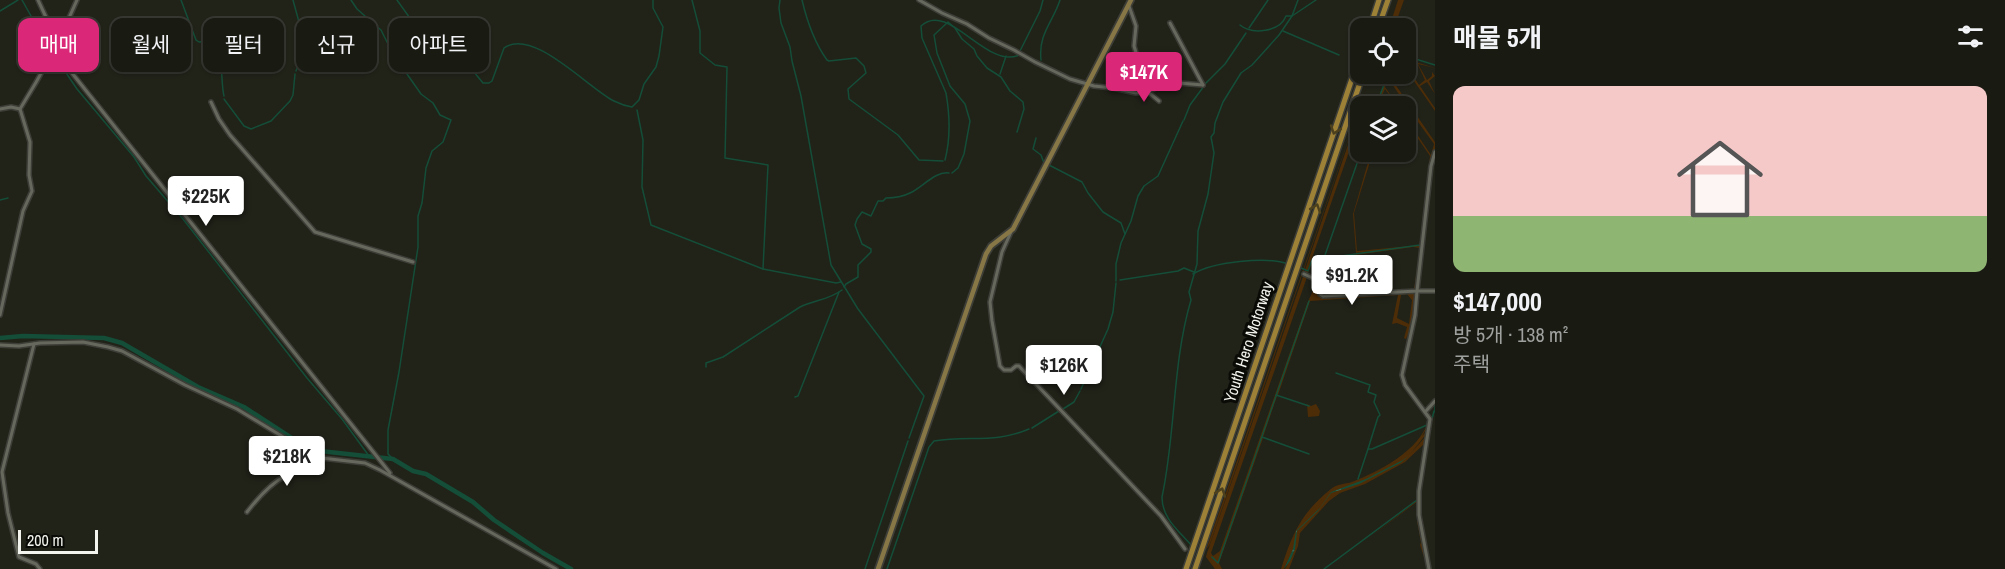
<!DOCTYPE html>
<html lang="ko">
<meta charset="utf-8">
<style>
body{margin:0;font-family:"Archivo Narrow","Noto Sans KR",sans-serif;background:#262720;color:#f1f3f6;height:100vh;display:flex;flex-direction:column;font-size:22px;white-space:nowrap}
*{box-sizing:border-box;margin:0}
p{font-size:20px;color:#9fa19f}
.icon{flex:none;width:33px;height:33px;fill:none;stroke:currentColor;stroke-width:2;stroke-linecap:round;stroke-linejoin:round}
.map{position:relative;flex:1;overflow:hidden}
.details{display:flex;flex-direction:column;background:#191a12;width:570px}
.details>*{flex:none}
.top-card{position:absolute;left:18px;top:18px;width:570px;height:54px;display:flex;gap:12px}
.tools{position:absolute;left:1350px;top:18px;display:grid;gap:12px}
.tools a{display:grid;place-items:center;width:66px;height:66px;border-radius:12px;background:#191a12;box-shadow:0 2px 4px #0004,0 0 0 2px #373832;font-size:30px}
.scale{position:absolute;left:18px;bottom:15px;width:80px;box-sizing:border-box;padding-left:6px;border:3px solid #f3f4ed;border-top:0;font-size:16px;line-height:21px;white-space:nowrap;color:#f3f4ed;-webkit-text-stroke:4px #0a0b07;paint-order:stroke}
.price{position:absolute;translate:-50% -51px;padding:0 14px;border-radius:6px;background:#fff;color:#222;font-size:20px;line-height:39px;filter:drop-shadow(0 2px 3px #0008)}
.price::after{content:'';position:absolute;left:50%;top:36px;width:18px;height:14px;margin-left:-9px;background:inherit;clip-path:polygon(0 0,100% 0,50% 100%)}
.price.current{background:#db2777;color:#fff}
ul{padding:0;list-style:none}
li{display:grid;align-content:center;gap:12px;height:318px;padding:0 18px}
li+li{border-top:2px solid #373832}
li span{display:grid;place-items:center;height:186px;border-radius:12px;color:#555}
li>.icon{margin-inline-start:auto}
span .icon{width:108px;height:108px;fill:#fffc;stroke-width:1}
li b{font-size:26px}
h2{display:flex;justify-content:space-between;align-items:center;height:72px;padding:0 18px;font-size:26px}
.chip{padding:0 21px;border-radius:12px;background:#191a12;box-shadow:0 2px 4px #0004,0 0 0 2px #373832;font-size:21px;line-height:54px}
.chip.current{background:#db2777;color:#fff}
main{display:flex;flex:1;min-height:0}
.map>svg:first-child{display:block}
.grass{fill:#4d2d08;fill-rule:evenodd}
.water{fill:url(#water-ripples)}
.lines{fill:none;stroke-linecap:round;stroke-linejoin:round}
.stream{stroke:#144e39;stroke-width:1.5}
.river{stroke:#144e39;stroke-width:4.5}
.minor-casing{stroke:#3d3e37;stroke-width:6}
.major-casing{stroke:#3d3e37;stroke-width:8}
.highway-casing{stroke:#3d3e37;stroke-width:8}
.minor{stroke:#66685d;stroke-width:3}
.major{stroke:#877746;stroke-width:4.5}
.highway{stroke:#9d8137;stroke-width:5}
.oneway{stroke:#4c401d}
.labels{text-anchor:middle;dominant-baseline:central;stroke-width:6;stroke-linejoin:round;paint-order:stroke}
.street-label{font-size:16px;fill:#f3f4ed;stroke:#0a0b07}
</style>
<main>
<div class="map">
<svg width="1435" height="569" viewBox="0 0 1435 569">
<defs>
<pattern id="water-ripples" width="26" height="14" patternUnits="userSpaceOnUse" patternTransform="scale(1.5)"><rect width="26" height="14" fill="#144e39"/><path d="M2 4q2-2 4 0t4 0M15 11q2-2 4 0t4 0" fill="none" stroke="#376856"/></pattern>
</defs>
<rect width="100%" height="100%" fill="#212218"/>
<g class="grass">
<polygon points="1398,0 1404,0 1394,28 1389,28"/>
<polygon points="1406,59 1435,68 1418,64 1427,80 1432,76 1432,72 1435,76 1429,81 1435,94 1427,82 1420,86 1435,108 1435,111 1407,71 1406,72 1406,65 1419,85 1425,80 1417,63"/>
<polygon points="1371,74 1210,544 1206,550"/>
<polygon points="1388,74 1435,142 1435,150 1429,170 1420,243 1430,156 1406,121 1406,118 1431,155 1434,144 1413,115 1388,78 1385,87 1398,106 1385,89 1377,106"/>
<path d="M1360 110V120L1310 264 1312 260 1372 251 1356 253 1353 214 1371 152H1373L1354 213 1357 251 1421 245 1416 288 1412 291 1324 296 1320 292 1317 280 1312 277C1319 282 1316 293 1323 297L1415 293C1419 308 1412 325 1406 339L1404 338 1407 327 1397 323 1392 324 1398 295 1310 301 1278 395H1276L1277 396 1263 437H1261L1263 438 1219 563 1222 569H1215L1206 557 1207 553 1305 271 1309 270H1305ZM1413 247 1420 248 1414 289 1325 295 1321 292 1318 279 1308 273 1313 261ZM1307 277 1314 280 1315 286 1307 304 1220 551 1213 556 1211 553ZM1407 294 1412 300 1409 324 1397 318 1401 295Z"/>
<polygon points="1307,404 1311,406 1316,404 1320,411 1319,416 1308,417"/>
<path d="M1429 420 1427 428 1422 436 1427 431V433L1411 453 1427 435 1419 491 1418 515 1428 569 1420 545 1421 542 1417 521 1418 501 1369 538 1418 500 1424 444 1405 462 1365 484 1340 493 1329 501 1300 533 1298 546 1289 569H1285L1295 549 1294 548 1284 569H1281C1292 534 1301 513 1331 489 1337 484 1345 484 1352 482 1380 471 1419 451 1429 420Z"/>
</g>
<polygon class="water" points="1427,433 1410,455 1400,463 1359,484 1331,493 1318,511 1297,531 1295,549 1290,561 1284,569 1293,549 1296,531 1320,508 1331,492 1366,479 1403,460 1410,455"/>
<g class="lines">
<g class="stream">
<polyline points="22,0 31,16 39,26 58,61 77,89 134,157 146,176 183,219 307,378 342,419 369,456"/>
<path d="M181 0 196 40 199 42 210 41C225 51 220 80 224 96"/>
<polyline points="293,0 302,33 298,40 298,66 296,71"/>
<polyline points="351,0 357,9 381,30 391,50 401,61 407,74 421,94 433,103 440,115 451,120 443,142 432,151 426,168 422,203 418,216 418,247 399,372 388,430 388,454 393,459"/>
<polyline points="397,0 417,28"/>
<polyline points="692,0 700,31 700,53 715,65 727,67 725,158 768,165 763,269"/>
<polyline points="780,0 779,8 781,23 790,47 792,61 801,96 831,265 858,309 924,396 909,438"/>
<path d="M802 0C807 21 814 42 827 60L829 61 856 58 864 66 866 73 848 89 849 99 898 135 919 160 943 161"/>
<polyline points="0,11 18,0"/>
<path d="M1240 25C1252 35 1280 32 1286 16H1292L1316 0"/>
<polyline points="1249,28 1268,0"/>
<path d="M418 29C426 41 426 47 441 46L461 64 469 66 483 83H489L492 81 504 48C533 27 589 89 614 101 620 104 626 106 632 107L639 100 644 84 656 67 659 56 663 27 653 8V0"/>
<polyline points="1283,31 1339,55"/>
<polyline points="1020,51 1040,11 1043,0"/>
<polyline points="1406,56 1435,65"/>
<path d="M1041 60C1038 34 1053 22 1060 0"/>
<polyline points="1000,74 1006,56"/>
<polyline points="1205,84 1225,64 1246,33"/>
<polyline points="224,99 244,126 251,129 271,121 290,101 293,95 295,74"/>
<polyline points="1376,106 1388,74"/>
<polyline points="637,110 643,140 642,187 651,225 763,269 836,283 841,282"/>
<polyline points="1184,120 1190,105 1204,86"/>
<polyline points="1036,138 1033,149 1041,155 1044,163"/>
<path d="M945 160C951 137 950 116 946 93L922 38 921 26C948 0 987 70 1019 55"/>
<polyline points="1049,165 1082,182 1088,193 1103,212 1121,223 1125,234"/>
<polyline points="952,173 958,168 964,154 970,121 965,104 950,86 937,53 934,35 948,22 955,28 962,39 974,49 977,56 987,68 1001,77 1010,91 1023,102 1024,109 1017,132"/>
<polyline points="0,200 8,198"/>
<polyline points="1324,258 1361,152"/>
<polyline points="1301,268 1308,271 1312,260 1420,245"/>
<path d="M1193 274C1212 262 1267 256 1288 264"/>
<polyline points="1120,280 1178,271 1184,268 1194,272"/>
<polyline points="1116,281 1116,264 1121,243 1131,221 1138,196 1144,186 1158,176 1183,121"/>
<path d="M844 287 846 284 858 277V265L871 252V249L862 244 855 225 857 219 862 212 871 216 878 201H883L886 198C894 198 902 197 910 193 923 187 935 171 949 173"/>
<path d="M706 367V363L723 357 800 307C814 300 829 300 842 290"/>
<polyline points="1336,373 1370,385 1368,392 1376,395 1374,402 1380,415 1378,417 1368,449"/>
<polyline points="1081,389 1108,329 1113,312 1116,283"/>
<polyline points="1276,395 1309,406"/>
<polyline points="795,397 798,396 839,292"/>
<polyline points="1435,404 1435,412"/>
<polyline points="1063,409 1074,402 1080,391"/>
<polyline points="1432,419 1434,411"/>
<polyline points="1032,428 1059,411"/>
<polyline points="1262,437 1309,454"/>
<polyline points="1358,479 1368,449 1372,449 1427,425 1428,420"/>
<path d="M1191 545C1178 530 1162 518 1162 497 1176 432 1172 364 1191 300L1189 292 1197 264 1198 231 1208 194 1214 153 1211 137 1214 133 1215 123 1223 102 1241 73 1252 65 1279 35 1292 16 1298 0"/>
<polyline points="1212,557 1218,563 1309,301"/>
<polyline points="865,569 908,441"/>
<path d="M887 569 929 447 934 441C969 435 994 444 1029 429"/>
<polyline points="1324,569 1417,500"/>
</g>
<polyline class="river" points="0,338 23,336 104,338 122,343 198,387 244,407 307,448 320,451 393,459 413,471 426,474 473,502 494,520 543,553 571,569"/>
<defs>
<g id="minor">
<polyline points="38,0 72,73 390,473"/>
<polyline points="919,0 942,13 967,24 989,38 1014,50 1035,62 1070,79 1094,86 1113,88 1136,93 1148,92 1167,82 1203,85"/>
<polyline points="1129,6 1136,26 1134,46 1148,92 1159,101"/>
<polyline points="1170,23 1203,85"/>
<polyline points="211,102 219,119 230,135 315,232 413,262"/>
<polyline points="0,109 11,107 20,109"/>
<polyline points="1011,232 1002,252 990,302 992,321 1000,366 1004,370 1011,370 1016,366 1019,366 1161,516 1185,549"/>
<polyline points="1304,274 1317,280 1320,294 1323,296 1417,291 1431,166 1435,152"/>
<path d="M0 315 23 211 32 191 29 175 30 142 20 109C42 74 61 38 77 0"/>
<polyline points="34,344 2,472 8,513 19,557 36,564 40,569"/>
<polyline points="0,345 19,346 40,343 83,342 108,347 122,351 185,385 237,409 308,452 313,457 365,463 380,470 556,569"/>
<polyline points="1426,411 1435,401"/>
<path d="M247 512C257 499 270 484 285 476 297 471 308 468 318 459"/>
<polyline points="1429,569 1419,515 1419,491 1430,419 1405,385 1402,375 1415,315 1417,291 1435,291"/>
</g>
<polyline id="major" points="878,569 986,254 991,246 1013,229 1131,0"/>
<g id="highway">
<polyline points="1370,28 1379,0"/>
<polyline points="1378,28 1388,0"/>
<polyline points="1186,569 1360,55"/>
<polyline points="1195,569 1363,74"/>
</g>
</defs>
<use href="#minor" class="minor-casing"/>
<use href="#major" class="major-casing"/>
<use href="#highway" class="highway-casing"/>
<use href="#minor" class="minor"/>
<use href="#major" class="major"/>
<use href="#highway" class="highway"/>
</g>
<defs><path id="oneway-chevron" d="M-2-3.5L2.5 0L-2 3.5" fill="none" stroke-width="1.6" stroke-linecap="round" stroke-linejoin="round" transform="scale(1.5)"/></defs>
<g class="oneway">
<use href="#oneway-chevron" transform="translate(1335 130) rotate(109)"/>
<use href="#oneway-chevron" transform="translate(1316 208) rotate(-71)"/>
<use href="#oneway-chevron" transform="translate(1221 492) rotate(-71)"/>
</g>
<g class="labels">
<g class="street-label">
<text transform="translate(1248 342) rotate(-72)">Youth Hero Motorway</text>
</g>
</g>
</svg>
<div class="tools">
<a><svg class="icon" aria-label="locate" viewBox="0 0 24 24"><circle cx="12" cy="12" r="6"/><path d="M12 2v4M12 18v4M2 12h4M18 12h4"/></svg></a>
<a><svg class="icon" aria-label="layers" viewBox="0 0 24 24"><path d="M12 4l9 5-9 5-9-5zM3 14l9 5 9-5"/></svg></a>
</div>
<div class="scale">200 m</div>
<b class="price current" style="left:1144px;top:103px">$147K</b>
<b class="price" style="left:206px;top:227px">$225K</b>
<b class="price" style="left:1352px;top:306px">$91.2K</b>
<b class="price" style="left:1064px;top:396px">$126K</b>
<b class="price" style="left:287px;top:487px">$218K</b>
<div class="top-card">
<a class="chip current">매매</a>
<a class="chip">월세</a>
<a class="chip">필터</a>
<a class="chip">신규</a>
<a class="chip">아파트</a>
</div>
</div>
<section class="details">
<h2>매물 5개<svg class="icon" aria-label="filters" viewBox="0 0 24 24"><path d="M4 7h16M4 17h16"/><circle cx="9" cy="7" r="2"/><circle cx="15" cy="17" r="2"/></svg></h2>
<ul>
<li><span style="background:linear-gradient(#f6c9c9 70%,#8fb573 0)"><svg class="icon" aria-label="home" viewBox="0 0 24 24"><path d="M3 11l9-7 9 7M6 9v11h12V9"/></svg></span><div><b>$147,000</b><p>방 5개 · 138 m²</p><p>주택</p></div></li>
</ul>
</section>
</main>
